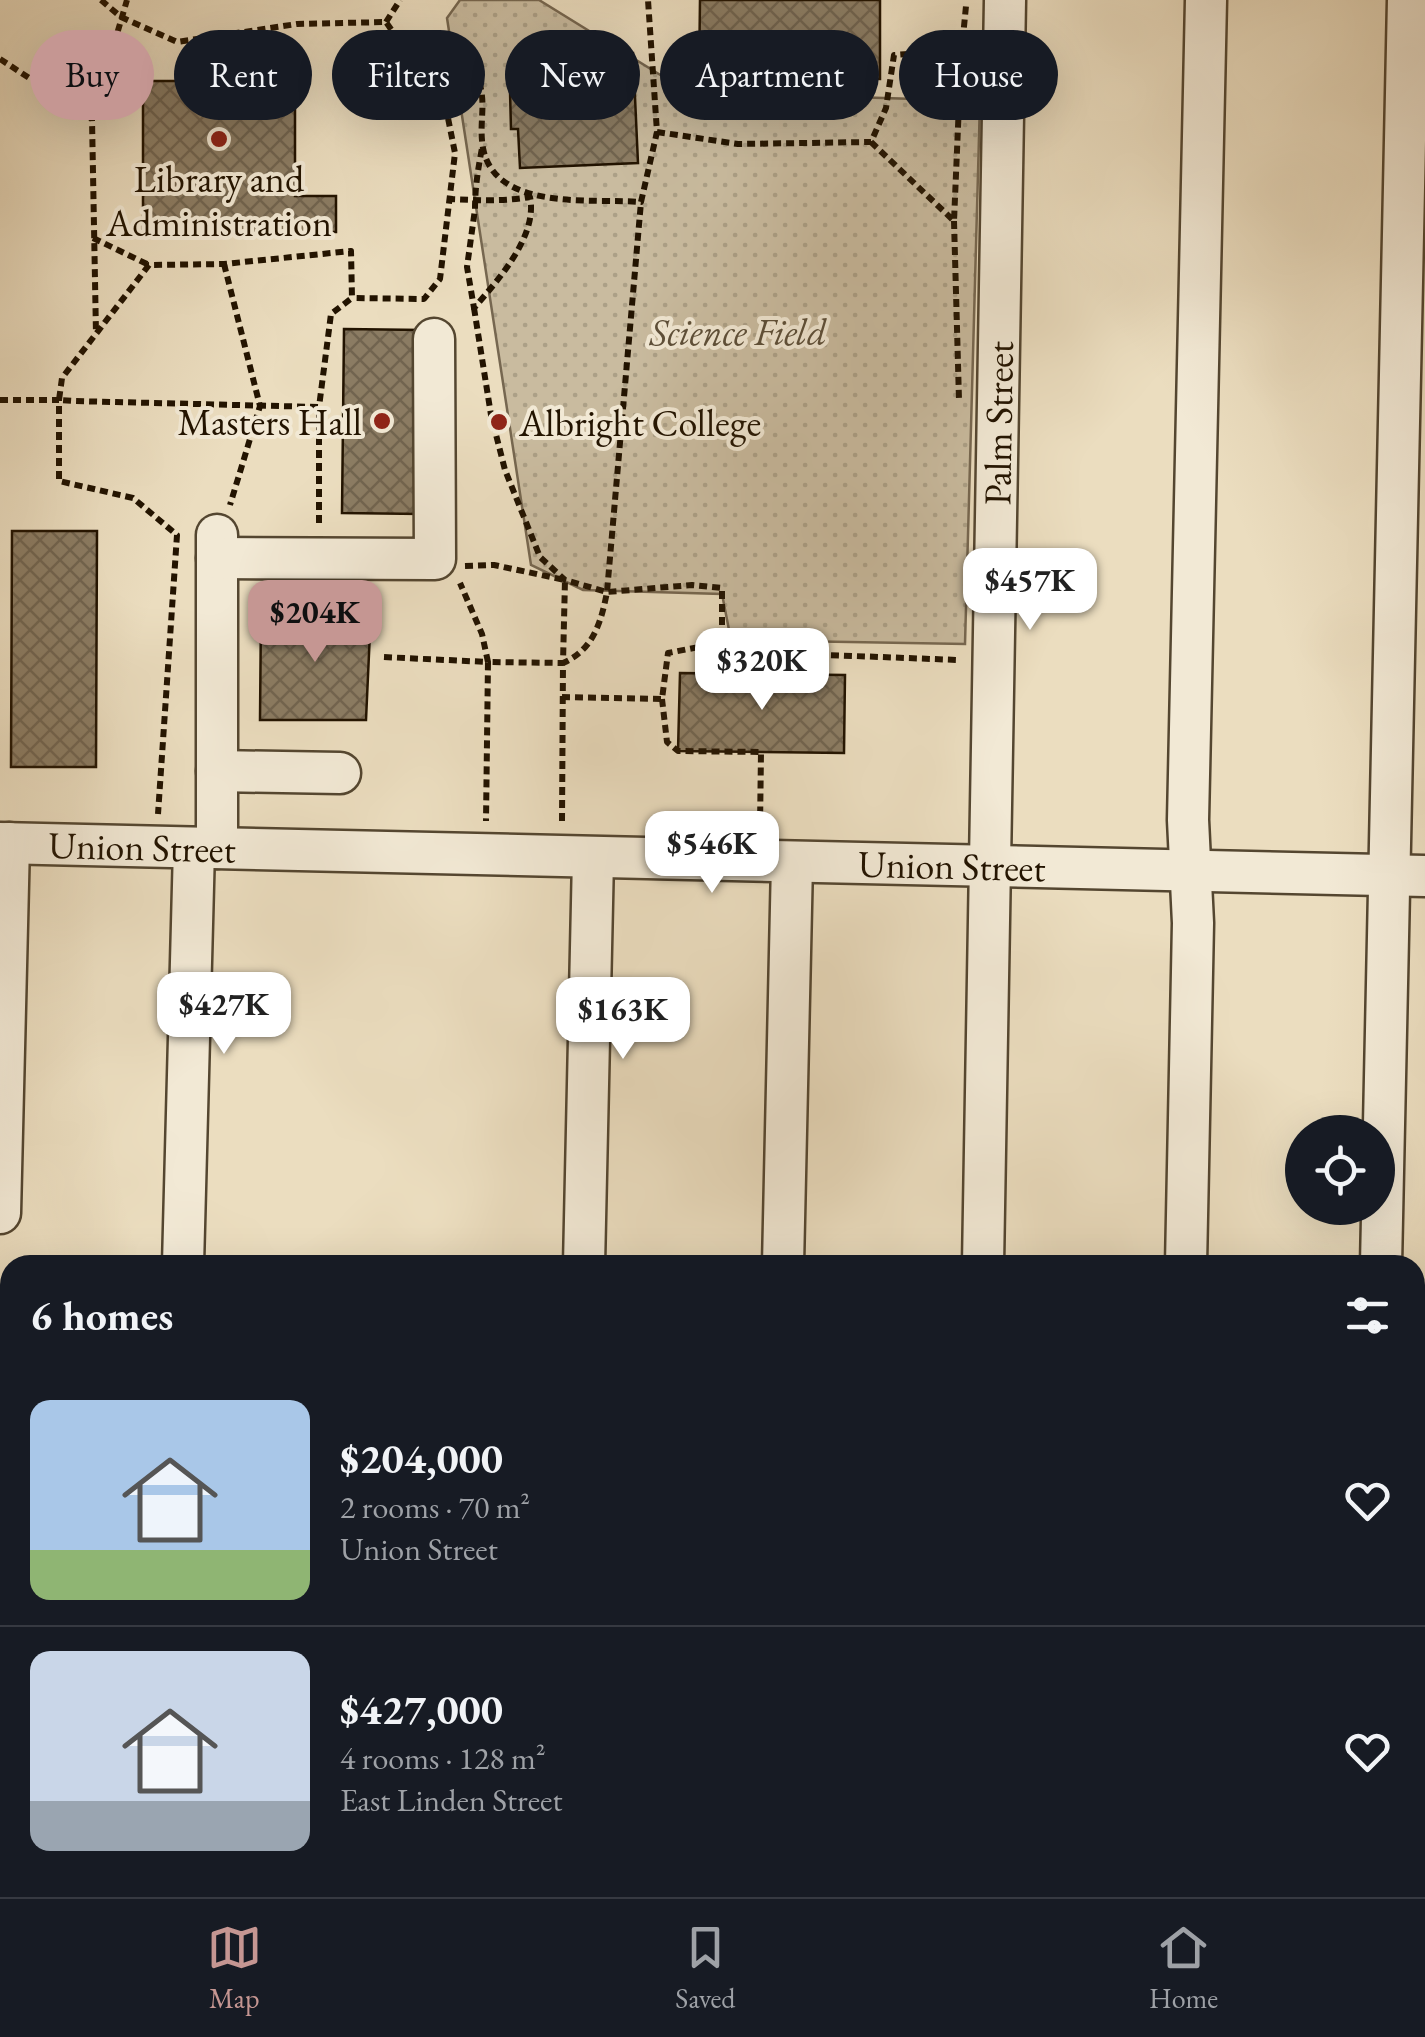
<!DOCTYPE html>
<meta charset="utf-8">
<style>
body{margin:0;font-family:"EB Garamond",serif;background:#242831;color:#f1f3f6;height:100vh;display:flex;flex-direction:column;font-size:38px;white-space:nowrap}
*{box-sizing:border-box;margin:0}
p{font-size:32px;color:#9ea1a6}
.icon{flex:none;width:55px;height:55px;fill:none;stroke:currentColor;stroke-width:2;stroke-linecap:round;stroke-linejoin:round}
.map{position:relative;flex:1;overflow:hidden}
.panel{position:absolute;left:0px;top:1255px;width:1425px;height:642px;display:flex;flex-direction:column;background:#171b24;border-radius:30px 30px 0 0;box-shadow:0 10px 40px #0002}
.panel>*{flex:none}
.top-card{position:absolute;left:30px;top:30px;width:1365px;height:90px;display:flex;gap:20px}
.buttons{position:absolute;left:1285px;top:1115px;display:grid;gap:20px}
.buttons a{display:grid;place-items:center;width:110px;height:110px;border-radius:50%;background:#171b24;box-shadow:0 10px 40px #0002;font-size:50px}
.price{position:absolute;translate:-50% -85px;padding:0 22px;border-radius:20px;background:#fff;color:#222;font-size:32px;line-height:65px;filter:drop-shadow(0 2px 5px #0008)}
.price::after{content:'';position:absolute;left:50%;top:60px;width:30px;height:22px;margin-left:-15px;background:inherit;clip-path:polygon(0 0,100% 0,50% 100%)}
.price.active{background:#c59692;color:#111}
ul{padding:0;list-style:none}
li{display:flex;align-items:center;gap:30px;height:250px;padding:0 30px}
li+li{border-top:2px solid #363941}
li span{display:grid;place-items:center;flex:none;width:280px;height:200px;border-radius:20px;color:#555}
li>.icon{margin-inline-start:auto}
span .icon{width:120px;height:120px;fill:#fffc;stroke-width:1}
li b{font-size:42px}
h2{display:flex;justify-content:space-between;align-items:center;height:120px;padding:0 30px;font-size:42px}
.chip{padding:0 35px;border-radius:45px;background:#171b24;box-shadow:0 10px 40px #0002;font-size:35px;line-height:90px}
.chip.active{background:#c59692;color:#111}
.dock{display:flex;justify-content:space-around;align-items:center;height:140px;border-top:2px solid #363941;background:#171b24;font-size:28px;color:#9ea1a6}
.dock a{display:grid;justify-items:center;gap:5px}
.dock .active{color:#c59692}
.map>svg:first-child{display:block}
.grass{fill:url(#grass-dots);stroke:#766750;stroke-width:2.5}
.building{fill:url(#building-cross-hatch);stroke:#221300;stroke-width:2.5}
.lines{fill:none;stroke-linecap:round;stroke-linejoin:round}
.minor-casing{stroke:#544630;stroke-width:45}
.path{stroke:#221300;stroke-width:6;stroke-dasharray:8 5;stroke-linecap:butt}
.minor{stroke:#f2e9d5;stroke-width:40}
.poi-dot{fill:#8f2418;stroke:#f2e9d5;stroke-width:4}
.labels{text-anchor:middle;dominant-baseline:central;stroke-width:8;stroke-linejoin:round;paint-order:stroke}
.poi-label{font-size:38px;fill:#221300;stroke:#f2e9d5}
.park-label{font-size:38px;font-style:italic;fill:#5c4e38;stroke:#f2e9d5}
.street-label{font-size:38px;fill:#221300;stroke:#f2e9d5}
</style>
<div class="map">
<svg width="1425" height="1897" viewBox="0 0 1425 1897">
<defs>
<pattern id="grass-dots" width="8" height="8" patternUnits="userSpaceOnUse" patternTransform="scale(2.5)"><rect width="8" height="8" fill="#c9bb9f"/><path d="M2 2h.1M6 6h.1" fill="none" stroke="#aca087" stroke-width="1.8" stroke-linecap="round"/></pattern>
<pattern id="building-cross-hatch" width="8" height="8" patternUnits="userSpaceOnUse" patternTransform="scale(2.5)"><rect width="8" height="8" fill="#8b7c63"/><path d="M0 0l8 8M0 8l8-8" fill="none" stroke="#71644f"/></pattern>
</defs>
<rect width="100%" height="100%" fill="#ebddbf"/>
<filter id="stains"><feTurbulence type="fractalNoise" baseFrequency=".002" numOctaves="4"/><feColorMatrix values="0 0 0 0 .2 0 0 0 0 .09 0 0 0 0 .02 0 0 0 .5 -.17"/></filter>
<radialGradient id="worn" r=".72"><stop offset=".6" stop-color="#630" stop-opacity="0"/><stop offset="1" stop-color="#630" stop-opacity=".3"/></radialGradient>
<polygon class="grass" points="460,0 539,0 688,92 980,101 965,644 731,640 722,594 583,590 531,565 447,18"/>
<g class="building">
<polygon points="700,0 880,0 880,79 810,78 810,95 765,95 765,79 699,78"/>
<polygon points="633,53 638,163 520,168 518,129 511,129 510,91 520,93 519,58"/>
<polygon points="143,81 295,81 295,196 336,196 336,232 143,232"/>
<polygon points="344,329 423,330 421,514 342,513"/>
<polygon points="12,531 97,531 96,767 11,767"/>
<polygon points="261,610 371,610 366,720 260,720"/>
<polygon points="680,673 845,675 844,753 678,751"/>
<rect x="0" y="1511" width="10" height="71"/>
</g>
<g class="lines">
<defs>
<g id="minor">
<polyline points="217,535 217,848"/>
<polyline points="217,558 435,559 434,339"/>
<polyline points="217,771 340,773"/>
<path id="s1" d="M0 843 1425 876"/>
<polyline points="0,1213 9,843"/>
<polyline points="183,1265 194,848"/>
<polyline points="584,1265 593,858"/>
<polyline points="783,1265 792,863"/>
<path id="s2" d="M983 1265 1005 0"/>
<polyline points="1186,1265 1193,923 1188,820 1206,0"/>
<polyline points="1381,1265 1408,0"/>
<polyline points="0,1460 10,1460"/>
<polyline points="1415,1487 1425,1487"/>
<polyline points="0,1644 10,1644"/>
<polyline points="1415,1649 1425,1675"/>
<polyline points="169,1897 169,1888"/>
<polyline points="571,1897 571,1888"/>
<polyline points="769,1897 770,1888"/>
<polyline points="970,1897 970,1888"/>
<polyline points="1237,1897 1242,1888"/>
</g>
</defs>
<use href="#minor" class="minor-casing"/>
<g class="path">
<polyline points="101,0 121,17 177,42 297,24 386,22 409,55 442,88 455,153 440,279 424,299 352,298"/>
<polyline points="386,22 400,0"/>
<polyline points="0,59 92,119 96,334"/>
<path d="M422 66 475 71C489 101 478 120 483 148 495 212 593 198 641 202L657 132 648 0"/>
<polyline points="92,119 127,0"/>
<polyline points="657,132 738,144 871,142 886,108 894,55 937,52 961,57 966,6"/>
<polyline points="871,142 954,221 961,57"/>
<path d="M447 199C476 200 502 202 530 197 538 236 498 280 474 308L467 267 475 209C475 188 478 169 482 148"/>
<polyline points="954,221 959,400"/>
<polyline points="93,238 149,265"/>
<polyline points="224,264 260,406 230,505"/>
<polyline points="474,308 491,415 505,470 540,557 565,580 607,592 692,585 722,588 722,651 959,660"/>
<polyline points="0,400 59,400 59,481 133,498 177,535 158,814"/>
<polyline points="319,523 319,407 73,401 59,400 62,378 149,265 224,264 351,251 352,298 331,314 319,407"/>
<polyline points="465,566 494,565 565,580 563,663 488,662 486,821"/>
<polyline points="384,657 488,662 482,634 460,583"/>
<polyline points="562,697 662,699 668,653 704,646 722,651"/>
<polyline points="662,699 667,742 678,751 761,752 760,826"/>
<path d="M562 821 563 663C593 650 601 623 607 592L641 202"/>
</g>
<use href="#minor" class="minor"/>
</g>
<g class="poi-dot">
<circle cx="219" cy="139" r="10"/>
<circle cx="382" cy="421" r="10"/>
<circle cx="499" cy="422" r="10"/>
</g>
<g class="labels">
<g class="poi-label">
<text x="219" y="178">Library and<tspan x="219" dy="44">Administration</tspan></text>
<text x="362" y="421" text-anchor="end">Masters Hall</text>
<text x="519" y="422" text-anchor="start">Albright College</text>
</g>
<g class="park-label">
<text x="738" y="331">Science Field</text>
</g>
<g class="street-label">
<text stroke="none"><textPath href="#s2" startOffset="842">Palm Street</textPath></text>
<text stroke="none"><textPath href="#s1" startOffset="142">Union Street</textPath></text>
<text stroke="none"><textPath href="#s1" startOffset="952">Union Street</textPath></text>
</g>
</g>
<rect width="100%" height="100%" filter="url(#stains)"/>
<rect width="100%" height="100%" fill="url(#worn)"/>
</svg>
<div class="buttons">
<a><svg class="icon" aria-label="locate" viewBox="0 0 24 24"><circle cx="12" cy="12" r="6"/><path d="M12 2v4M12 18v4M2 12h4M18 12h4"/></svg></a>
</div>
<b class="price" style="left:1030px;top:633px">$457K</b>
<b class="price active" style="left:315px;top:665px">$204K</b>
<b class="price" style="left:762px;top:713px">$320K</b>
<b class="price" style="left:712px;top:896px">$546K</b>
<b class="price" style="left:224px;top:1057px">$427K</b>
<b class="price" style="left:623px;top:1062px">$163K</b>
<div class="top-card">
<a class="chip active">Buy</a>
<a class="chip">Rent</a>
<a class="chip">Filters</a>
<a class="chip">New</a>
<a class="chip">Apartment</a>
<a class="chip">House</a>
</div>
<section class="panel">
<h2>6 homes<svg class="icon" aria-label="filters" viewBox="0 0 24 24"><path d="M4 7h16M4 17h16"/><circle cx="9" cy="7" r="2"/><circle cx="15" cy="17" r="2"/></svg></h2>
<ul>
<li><span style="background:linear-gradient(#a9c7e8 75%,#8fb573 0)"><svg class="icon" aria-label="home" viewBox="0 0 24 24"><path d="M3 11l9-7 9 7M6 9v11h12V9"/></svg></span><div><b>$204,000</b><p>2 rooms · 70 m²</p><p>Union Street</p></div><svg class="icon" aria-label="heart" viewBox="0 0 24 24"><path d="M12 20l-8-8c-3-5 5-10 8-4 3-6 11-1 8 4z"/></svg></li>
<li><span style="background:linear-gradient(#c9d6e8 75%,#9aa5b1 0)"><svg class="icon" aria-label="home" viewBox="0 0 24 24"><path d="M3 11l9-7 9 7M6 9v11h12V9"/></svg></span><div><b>$427,000</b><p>4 rooms · 128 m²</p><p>East Linden Street</p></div><svg class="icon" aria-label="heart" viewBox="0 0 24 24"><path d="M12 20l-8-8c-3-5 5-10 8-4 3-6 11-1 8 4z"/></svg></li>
</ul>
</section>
</div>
<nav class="dock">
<a class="active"><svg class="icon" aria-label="map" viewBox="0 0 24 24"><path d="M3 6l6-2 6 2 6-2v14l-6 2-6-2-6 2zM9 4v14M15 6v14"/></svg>Map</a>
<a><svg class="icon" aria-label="saved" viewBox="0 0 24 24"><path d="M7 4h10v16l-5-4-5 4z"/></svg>Saved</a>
<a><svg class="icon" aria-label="home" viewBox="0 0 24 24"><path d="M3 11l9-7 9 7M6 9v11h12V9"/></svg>Home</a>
</nav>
